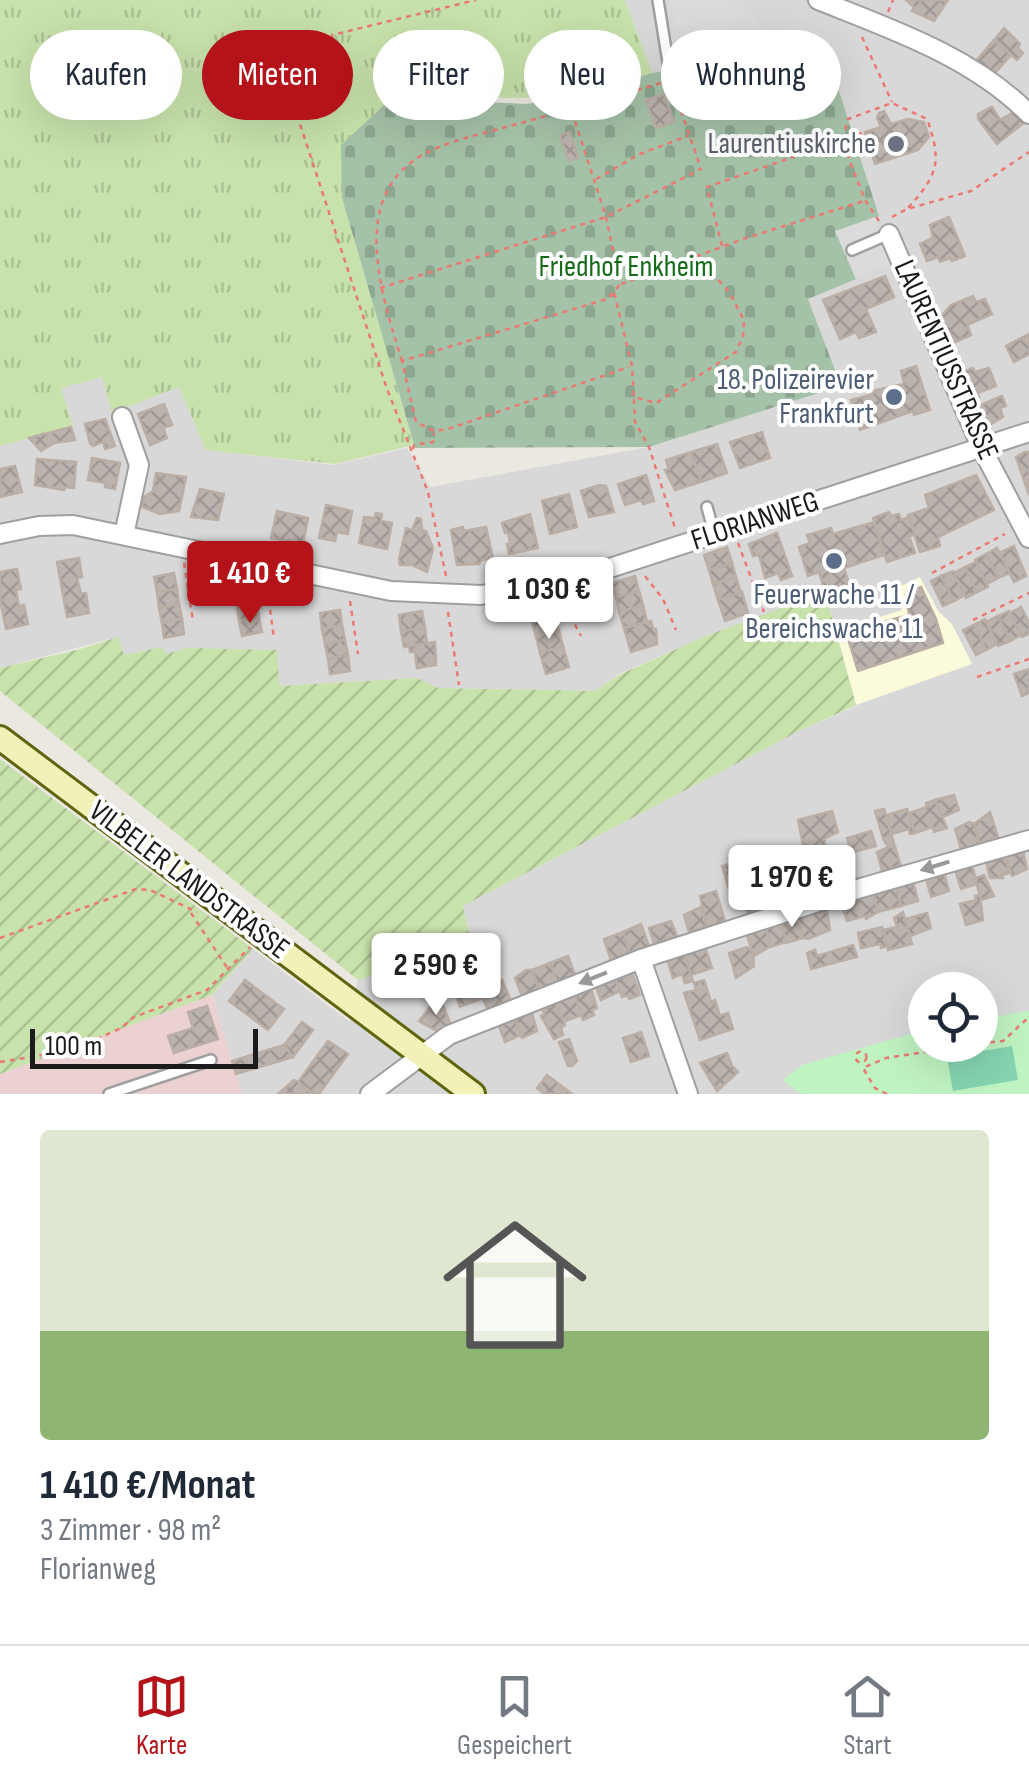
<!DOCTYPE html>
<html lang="de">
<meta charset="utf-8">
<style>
body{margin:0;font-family:"Sofia Sans Condensed",sans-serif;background:#f2f2f3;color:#1f2937;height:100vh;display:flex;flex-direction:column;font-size:38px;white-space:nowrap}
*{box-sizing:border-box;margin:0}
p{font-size:32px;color:#747a83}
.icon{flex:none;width:55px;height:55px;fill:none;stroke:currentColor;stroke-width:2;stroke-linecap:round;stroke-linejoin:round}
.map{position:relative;height:1094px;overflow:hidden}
.side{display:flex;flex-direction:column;background:#fff;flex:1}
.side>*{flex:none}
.top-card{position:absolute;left:30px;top:30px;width:970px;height:90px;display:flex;gap:20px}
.buttons{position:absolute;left:908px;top:972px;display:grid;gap:20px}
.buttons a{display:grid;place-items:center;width:90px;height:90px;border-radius:50%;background:#fff;box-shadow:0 10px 40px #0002;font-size:50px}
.scale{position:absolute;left:30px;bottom:25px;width:228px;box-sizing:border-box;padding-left:10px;border:5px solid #1b1b1b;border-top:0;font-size:28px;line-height:35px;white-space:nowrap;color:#1b1b1b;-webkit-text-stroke:8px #fff;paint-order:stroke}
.price{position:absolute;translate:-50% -85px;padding:0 22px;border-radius:10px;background:#fff;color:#222;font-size:32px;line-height:65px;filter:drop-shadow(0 2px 5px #0008)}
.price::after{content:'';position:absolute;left:50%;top:60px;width:30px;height:22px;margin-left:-15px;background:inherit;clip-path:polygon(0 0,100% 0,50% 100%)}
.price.active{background:#b31319;color:#fff}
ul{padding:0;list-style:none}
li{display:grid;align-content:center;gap:20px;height:530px;padding:0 40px}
li span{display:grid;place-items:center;height:310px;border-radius:10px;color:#555}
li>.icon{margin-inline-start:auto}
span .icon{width:180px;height:180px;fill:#fffc;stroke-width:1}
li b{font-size:42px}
.pill{padding:0 35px;border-radius:45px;background:#fff;box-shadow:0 10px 40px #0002;font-size:35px;line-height:90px}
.pill.active{background:#b31319;color:#fff}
.dock{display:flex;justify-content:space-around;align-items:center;height:140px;border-top:2px solid #e0e1e3;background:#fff;font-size:28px;color:#747a83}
.dock a{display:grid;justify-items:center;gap:5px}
.dock .active{color:#b31319}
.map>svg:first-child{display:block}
.residential{fill:#d9d8d8;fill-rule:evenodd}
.commercial{fill:#ebd1d1}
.education{fill:#fbfada}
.grass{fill:url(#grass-tufts)}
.cemetery{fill:url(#cemetery-stones)}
.park{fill:#c0f3c2}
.garden{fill:url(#garden-furrows)}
.pitch{fill:#85d4b2}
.parking{fill:#dbdbdb}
.building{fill:url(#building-cross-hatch);stroke:#bbaea5;stroke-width:2.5}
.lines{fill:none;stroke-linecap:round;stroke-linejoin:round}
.service-casing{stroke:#9f9f9f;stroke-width:14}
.minor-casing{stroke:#9f9f9f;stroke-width:22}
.secondary-casing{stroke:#5f650f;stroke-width:28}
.path{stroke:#eb7972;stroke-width:2.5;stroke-dasharray:5 5;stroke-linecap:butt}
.service{stroke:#fff;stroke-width:9}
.minor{stroke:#fff;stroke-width:18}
.secondary{stroke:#f2f2b8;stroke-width:22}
.oneway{fill:#989898}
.worship-dot{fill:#6b7280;stroke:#fff;stroke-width:4}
.service-dot{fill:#5c6f8a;stroke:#fff;stroke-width:4}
.labels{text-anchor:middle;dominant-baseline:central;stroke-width:8;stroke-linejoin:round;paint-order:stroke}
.worship-label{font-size:30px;fill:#5b616d;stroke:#fff;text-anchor:end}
.park-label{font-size:30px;fill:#156c19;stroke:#fff}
.street-label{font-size:30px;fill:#1b1b1b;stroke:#fff}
.service-label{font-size:30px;fill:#4e5e75;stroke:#fff;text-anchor:end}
</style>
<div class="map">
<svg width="1029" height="1094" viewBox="0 0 1029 1094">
<defs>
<pattern id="grass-tufts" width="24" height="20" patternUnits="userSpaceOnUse" patternTransform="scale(2.5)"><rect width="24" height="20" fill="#c8e2ab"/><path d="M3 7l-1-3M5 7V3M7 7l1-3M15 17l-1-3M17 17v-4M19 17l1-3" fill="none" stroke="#abc193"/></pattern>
<pattern id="cemetery-stones" width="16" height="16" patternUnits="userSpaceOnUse" patternTransform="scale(2.5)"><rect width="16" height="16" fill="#a4c2a8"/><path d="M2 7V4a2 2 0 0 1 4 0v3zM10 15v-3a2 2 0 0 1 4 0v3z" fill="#8da690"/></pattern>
<pattern id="garden-furrows" width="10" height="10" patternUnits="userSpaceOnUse" patternTransform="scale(2.5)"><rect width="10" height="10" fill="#c8e2ab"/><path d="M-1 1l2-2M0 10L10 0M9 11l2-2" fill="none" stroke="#abc193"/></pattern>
<pattern id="building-cross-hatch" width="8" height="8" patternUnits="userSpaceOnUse" patternTransform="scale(2.5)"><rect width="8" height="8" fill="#bbb3ae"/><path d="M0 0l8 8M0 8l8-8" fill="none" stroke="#a09995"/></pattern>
</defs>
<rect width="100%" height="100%" fill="#ebe7e1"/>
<path class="residential" d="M625 0H1029V1094H242L212 995 253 949 350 1022 358 980 470 943 463 906 797 732 856 706 703 637 619 674 595 691 438 688 417 678 278 686 277 651 188 648 165 655 162 647 124 655 118 637 0 668V446L72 426 61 388 102 377 113 413 179 387 207 450 334 465 407 448 430 487 649 447 840 386 808 299 835 231 879 216 823 42 652 73ZM925 990H980V1045H925Z"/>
<polygon class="commercial" points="212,995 242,1094 0,1094 0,1074"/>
<polygon class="education" points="920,577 938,611 952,624 972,664 856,705 836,631 902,610 895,589"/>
<polygon class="grass" points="0,0 625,0 652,73 566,98 394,97 342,198 414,445 335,464 206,450 179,387 112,413 102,377 61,388 73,426 0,446"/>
<polygon class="cemetery" points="823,41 879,216 836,232 856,279 808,299 841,386 649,447 415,448 342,198 341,145 393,97 526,104 566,98 652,73"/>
<polygon class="park" points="1029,1011 1029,1094 801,1094 782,1080 802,1065 925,1030 925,1045 980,1045 980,1019"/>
<g class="garden">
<polygon points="825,592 856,705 797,732 463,906 471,943 358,980 0,691 0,668 81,649 118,637 124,655 162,647 166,654 188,648 277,650 279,686 417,678 438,688 595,691 619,675 703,637"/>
<polygon points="0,759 253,949 212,995 0,1074"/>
</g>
<polygon class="pitch" points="1012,1046 1018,1080 953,1091 947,1057"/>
<g class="parking">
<polygon points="671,0 731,0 750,11 757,24 740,43 714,54 699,46 676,25"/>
<polygon points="875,217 891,263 856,279 835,231"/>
</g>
<g class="building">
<polygon points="906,0 948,0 934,21 912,11 914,7"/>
<polygon points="1004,28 1020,44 1018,48 1023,53 1017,60 994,40"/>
<polygon points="994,40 1011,55 995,73 976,61"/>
<polygon points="664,94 674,122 656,128 646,100"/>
<polygon points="992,107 1000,120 1014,112 1025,122 997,144 978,119 978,114"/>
<polygon points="884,111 891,124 908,119 924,122 929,137 918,150 875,164 865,132 881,127 877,118 879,113"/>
<polygon points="570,132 578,158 569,161 560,135"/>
<polygon points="949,217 965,256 952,261 950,258 940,262 938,257 927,261 920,244 933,238 930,225"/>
<polygon points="885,276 894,297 866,309 876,332 859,338 856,332 840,339 823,300"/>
<polygon points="973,296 976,302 985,299 992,314 967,325 971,335 951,344 940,318 951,305"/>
<polygon points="1029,334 1029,354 1014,362 1006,346"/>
<polygon points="916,366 930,410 914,415 913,411 860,430 851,400 873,394 872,391 904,384 901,371"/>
<polygon points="973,368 975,372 989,368 996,386 977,393 979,397 969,400 960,380 964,378 962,372"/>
<polygon points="1002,396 1006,406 1000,408 1003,417 982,429 974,408"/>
<polygon points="164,404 172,425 163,428 167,438 150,445 138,414"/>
<polygon points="105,419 115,446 105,449 103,442 93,446 90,443 85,424"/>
<polygon points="71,427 75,440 54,443 41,451 29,438"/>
<polygon points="762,432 770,458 740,468 730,442"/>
<polygon points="717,444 727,473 701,482 691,452"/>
<polygon points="691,452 701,482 675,490 665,470 669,469 666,460"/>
<polygon points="1025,452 1029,452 1029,495 1016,457"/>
<polygon points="92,458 120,463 115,489 105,487 105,483 88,480"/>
<polygon points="37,459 76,462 74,488 65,487 64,490 35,485"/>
<polygon points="15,466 22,492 0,497 0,469"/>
<polygon points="156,473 186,477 179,511 160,514 142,507 144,497 153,491"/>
<polygon points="646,475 654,501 643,504 641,500 625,505 618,484"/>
<polygon points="976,475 994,510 938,537 940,546 920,552 908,515 929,508 925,495"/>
<polygon points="599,485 606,486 614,512 589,517 581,491"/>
<polygon points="200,489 224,494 218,520 191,517"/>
<polygon points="569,494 577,527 550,534 542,501"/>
<polygon points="326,505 352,511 348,534 337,532 335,541 319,538"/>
<polygon points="277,511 308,518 303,544 271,538"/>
<polygon points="889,512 891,516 899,514 901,520 909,517 915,535 909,536 915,553 887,562 873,518"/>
<polygon points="376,513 382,514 381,521 392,523 387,549 359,543 364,517 375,518"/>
<polygon points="530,514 538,548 509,554 507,544 510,543 509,537 508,533 505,533 502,523"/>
<polygon points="417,518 421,519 422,530 426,531 433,548 427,572 412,565 400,565 399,559 406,528 412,530"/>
<polygon points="874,522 884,555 844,568 849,584 825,592 819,572 808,576 799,547 810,543 807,535 831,528 833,534"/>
<polygon points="463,527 464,531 486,527 493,558 482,560 479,564 457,565 451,530"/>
<polygon points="777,533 792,576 781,580 778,573 765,578 759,555 753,556 749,544"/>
<polygon points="1014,546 1026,576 1014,582 999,553"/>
<polygon points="727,547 732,563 709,570 704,555"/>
<polygon points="997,548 1010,573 998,578 986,554"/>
<polygon points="986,554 998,578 987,584 975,560"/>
<polygon points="79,558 82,577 77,578 81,594 86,593 89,613 67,617 57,562"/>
<polygon points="976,562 988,587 977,592 965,567"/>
<polygon points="732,563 736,577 713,584 709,570"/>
<polygon points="965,567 977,592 966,598 954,573"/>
<polygon points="17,569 21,589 16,590 19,606 24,605 28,624 6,629 0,600 0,572"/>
<polygon points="953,571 965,595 954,601 941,576"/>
<polygon points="174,573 177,589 157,592 154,577"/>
<polygon points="635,576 639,591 616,597 611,583"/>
<polygon points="941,576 954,601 943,606 931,581"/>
<polygon points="736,577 741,593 718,600 713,584"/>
<polygon points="254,587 257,602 237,605 234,590"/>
<polygon points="921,587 936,619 943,643 858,671 846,632 909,615 906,594"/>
<polygon points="177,589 179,604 159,608 157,592"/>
<polygon points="639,591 643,605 619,612 616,597"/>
<polygon points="742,592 748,613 725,621 718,600"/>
<polygon points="546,601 551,601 555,616 532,622 528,608"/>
<polygon points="257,602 259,617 239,621 237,605"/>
<polygon points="179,604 182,619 162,623 159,608"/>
<polygon points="643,605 647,622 624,628 619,612"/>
<polygon points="1021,607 1029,623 1029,634 1022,637 1010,613"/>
<polygon points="340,610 342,625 322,629 320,613"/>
<polygon points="422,611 425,628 401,631 399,615"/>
<polygon points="1009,611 1021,635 1010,641 998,616"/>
<polygon points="555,616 559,631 536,637 532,622"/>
<polygon points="998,616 1010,641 998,646 986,622"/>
<polygon points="259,617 262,632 242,636 239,621"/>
<polygon points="182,619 184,634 164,638 162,623"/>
<polygon points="985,619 997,644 986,650 974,625"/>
<polygon points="651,621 653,629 656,629 657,644 631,652 624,628"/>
<polygon points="342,625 345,640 325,644 322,629"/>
<polygon points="974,625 986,650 976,655 963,630"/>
<polygon points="425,628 427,644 404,647 401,631"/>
<polygon points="559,631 563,646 540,653 536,637"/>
<polygon points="345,640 348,655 328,659 325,644"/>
<polygon points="435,642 436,665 417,668 415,652 410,652 409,646"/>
<polygon points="563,646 569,667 546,674 540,653"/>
<polygon points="348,655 350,671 330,674 328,659"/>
<polygon points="1029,669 1029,693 1022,696 1014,674"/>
<polygon points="954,795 959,810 940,818 935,800"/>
<polygon points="935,800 947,828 934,832 933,827 915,833 909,813 927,807 926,803"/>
<polygon points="884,809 895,847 890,849 884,841 875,811"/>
<polygon points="907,809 915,833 910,834 909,829 892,834 886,815"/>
<polygon points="832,811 838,832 824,839 829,859 807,865 798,820"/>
<polygon points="990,812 998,837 979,843 974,824"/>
<polygon points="969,822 974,824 979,843 961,849 955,829"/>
<polygon points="871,831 876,846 851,853 847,838"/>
<polygon points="889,847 895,847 901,866 882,871 877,852"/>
<polygon points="1023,851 1027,869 1012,876 1005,855"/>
<polygon points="1005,855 1009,873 1002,875 1003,878 990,878 986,861"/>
<polygon points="732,863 741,892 731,895 722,866"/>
<polygon points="972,865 977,884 961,889 955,870"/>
<polygon points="944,873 949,891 931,897 926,878"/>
<polygon points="984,875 994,896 981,900 975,878"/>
<polygon points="781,880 787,894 784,895 786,901 767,907 762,891 768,889 766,885"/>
<polygon points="913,882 918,901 901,906 896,887"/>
<polygon points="896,887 901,906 878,912 873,893"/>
<polygon points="755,888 756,893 762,891 767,907 748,913 741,901 741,891"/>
<polygon points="716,891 725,921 707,927 700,896"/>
<polygon points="873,893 878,912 866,919 865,916 847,921 841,902"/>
<polygon points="980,895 983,920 966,925 960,904 976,900 975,896"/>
<polygon points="701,907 707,927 689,932 684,915"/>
<polygon points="824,909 827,911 830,930 808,939 803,938 797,918"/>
<polygon points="903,912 912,944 888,950 883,930 897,927 894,918"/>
<polygon points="927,913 931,928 910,936 905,919"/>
<polygon points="797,917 803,938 786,943 781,922"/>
<polygon points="671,921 677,936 654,944 649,928"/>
<polygon points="781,922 786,942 771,947 765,927"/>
<polygon points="641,924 649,946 630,953 623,932"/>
<polygon points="765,927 771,946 754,956 746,933"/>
<polygon points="882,927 888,946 881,948 880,944 861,948 858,933"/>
<polygon points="623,932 630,953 611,961 604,939"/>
<polygon points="853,945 857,957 811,969 807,953 815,950 817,956"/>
<polygon points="705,947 712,968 691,975 684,953"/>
<polygon points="747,947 753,952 754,966 736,978 729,953"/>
<polygon points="684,953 693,981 685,983 682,974 673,978 667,959"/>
<polygon points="568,956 575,975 557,982 550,963"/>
<polygon points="550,963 557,982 539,989 532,970"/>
<polygon points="526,970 532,970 539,989 522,996 515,978"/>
<polygon points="632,973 640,995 629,999 628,995 622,997 615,979"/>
<polygon points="474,977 483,998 460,1007 452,986"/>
<polygon points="615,979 620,991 601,1000 596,987"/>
<polygon points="245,980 284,1009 268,1030 229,1001"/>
<polygon points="502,980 511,1001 488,1010 479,990 485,985"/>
<polygon points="704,980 711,1002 715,1000 720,1016 728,1013 733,1029 700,1040 684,993 696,990 694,983"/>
<polygon points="591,989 597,1008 592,1010 594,1015 583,1020 575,995"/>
<polygon points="575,995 582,1015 563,1022 556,1003"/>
<polygon points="556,1003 565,1025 561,1028 563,1035 554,1039 541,1016 545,1014 542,1009"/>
<polygon points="432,1004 437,1008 443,1005 451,1025 437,1031 419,1021"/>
<polygon points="207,1006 218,1039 174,1053 168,1036 193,1028 188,1012"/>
<polygon points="532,1013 537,1031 522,1038 515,1019"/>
<polygon points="515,1019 521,1035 505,1042 499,1026"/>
<polygon points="302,1022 313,1030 293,1057 284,1045"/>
<polygon points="641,1032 649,1056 631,1062 623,1038"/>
<polygon points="569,1039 577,1061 572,1066 568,1066 559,1042"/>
<polygon points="328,1041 348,1054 319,1094 313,1094 298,1082"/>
<polygon points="284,1045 293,1057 236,1074 232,1061"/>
<polygon points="727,1053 732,1066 738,1072 717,1091 700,1063"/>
<polygon points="547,1075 572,1094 544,1094 537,1088"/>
<polygon points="294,1080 298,1082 313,1094 278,1094"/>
</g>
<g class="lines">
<defs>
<g id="service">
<polyline points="658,0 671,81"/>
<polyline points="852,250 889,234"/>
<polyline points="707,507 714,533"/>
<polyline points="109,1094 211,1060"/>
</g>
<g id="minor">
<path d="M818 0C891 29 973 57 1029 114"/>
<polyline points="889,234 981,447 1029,538"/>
<polyline points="122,417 139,465 124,535"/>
<polyline points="0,534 39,526 73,525 391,591 481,595 579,578 1029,432"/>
<polyline points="641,959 688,1094"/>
<polyline points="370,1094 449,1035 641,959 861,888 1029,840"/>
</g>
<polyline id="secondary" points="0,738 473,1094"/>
</defs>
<use href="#service" class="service-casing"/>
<use href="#minor" class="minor-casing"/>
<use href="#secondary" class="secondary-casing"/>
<g class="path">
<polyline points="888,12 893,0"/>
<polyline points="862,37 892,102"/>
<polyline points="572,112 606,217 620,284 614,292 632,366 634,397 656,403 736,352 743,337 744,320 729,292 697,256"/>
<polyline points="596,179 640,154 688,136"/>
<polyline points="892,217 907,209 971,191 1029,152"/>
<path d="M879 221 865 200 842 141 848 119 892 103 927 119C943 163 937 176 907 209"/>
<polyline points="722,246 707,187 865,132"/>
<polyline points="621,284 746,238 864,201"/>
<polyline points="380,288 606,217 701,169 675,93"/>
<polyline points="613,293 607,299 402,361 416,422 434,431 448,429 629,367"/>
<path d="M402 361C384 302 350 206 413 161 440 142 475 136 506 127 558 113 610 98 661 83"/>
<polyline points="634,399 635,422 649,447 675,528"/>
<polyline points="413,449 414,445 433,442 434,433"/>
<polyline points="738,543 764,612"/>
<polyline points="184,563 193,621"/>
<polyline points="932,573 1005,534"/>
<polyline points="446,576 428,492 387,389 298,118 340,101 332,35 476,0"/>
<polyline points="645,576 663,599 676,630"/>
<polyline points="266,580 274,638"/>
<polyline points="561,598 581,636"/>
<polyline points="350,601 358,654"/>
<polyline points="448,612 459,685"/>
<polyline points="973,620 1029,593"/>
<polyline points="977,677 1029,659"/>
<polyline points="191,913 228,969"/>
<polyline points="0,938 136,889 150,890 197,912"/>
<polyline points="980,1043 1003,1041 1029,1017"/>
<circle cx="861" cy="1057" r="5.5"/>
<polyline points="0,1062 73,1050 121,1028 134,1017 207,990 250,947"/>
<polyline points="887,1094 875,1088 863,1068 886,1058 972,1045"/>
</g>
<use href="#service" class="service"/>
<use href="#minor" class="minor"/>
<use href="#secondary" class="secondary"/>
</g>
<defs><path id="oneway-solid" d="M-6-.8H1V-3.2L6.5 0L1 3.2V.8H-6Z" transform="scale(2.5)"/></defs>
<g class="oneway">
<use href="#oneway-solid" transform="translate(935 866) rotate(163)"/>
<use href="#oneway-solid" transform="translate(593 978) rotate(158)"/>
</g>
<circle class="worship-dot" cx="896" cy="144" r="10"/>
<g class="service-dot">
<circle cx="894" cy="397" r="10"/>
<circle cx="834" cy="561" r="10"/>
</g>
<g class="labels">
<g class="worship-label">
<text x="876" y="144">Laurentiuskirche</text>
</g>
<g class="park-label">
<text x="626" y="267">Friedhof Enkheim</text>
</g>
<g class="street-label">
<text transform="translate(946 360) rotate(66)">LAURENTIUSSTRASSE</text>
<text transform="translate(755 521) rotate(-18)">FLORIANWEG</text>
<text transform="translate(189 880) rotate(37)">VILBELER LANDSTRASSE</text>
</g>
<g class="service-label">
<text x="874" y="380">18. Polizeirevier<tspan x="874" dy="34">Frankfurt</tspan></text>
<text x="834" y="595" text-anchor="middle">Feuerwache 11 /<tspan x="834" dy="34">Bereichswache 11</tspan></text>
</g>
</g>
</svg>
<div class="buttons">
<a><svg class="icon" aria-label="locate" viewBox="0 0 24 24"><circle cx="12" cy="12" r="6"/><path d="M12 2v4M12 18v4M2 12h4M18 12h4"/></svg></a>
</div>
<div class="scale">100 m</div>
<b class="price active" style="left:250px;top:626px">1 410 €</b>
<b class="price" style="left:549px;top:642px">1 030 €</b>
<b class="price" style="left:792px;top:930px">1 970 €</b>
<b class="price" style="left:436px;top:1018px">2 590 €</b>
<div class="top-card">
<a class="pill">Kaufen</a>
<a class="pill active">Mieten</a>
<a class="pill">Filter</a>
<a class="pill">Neu</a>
<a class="pill">Wohnung</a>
</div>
</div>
<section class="side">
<ul>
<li><span style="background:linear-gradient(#dfe7d0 65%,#8fb573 0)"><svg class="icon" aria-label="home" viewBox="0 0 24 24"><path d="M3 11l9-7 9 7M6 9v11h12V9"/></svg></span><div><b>1 410 €/Monat</b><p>3 Zimmer · 98 m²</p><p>Florianweg</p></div></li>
</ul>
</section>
<nav class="dock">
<a class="active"><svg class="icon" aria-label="map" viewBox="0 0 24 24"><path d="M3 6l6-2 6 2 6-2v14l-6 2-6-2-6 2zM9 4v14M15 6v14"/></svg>Karte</a>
<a><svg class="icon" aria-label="saved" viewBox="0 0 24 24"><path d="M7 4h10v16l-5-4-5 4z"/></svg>Gespeichert</a>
<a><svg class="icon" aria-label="home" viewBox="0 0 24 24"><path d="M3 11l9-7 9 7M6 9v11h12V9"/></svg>Start</a>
</nav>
